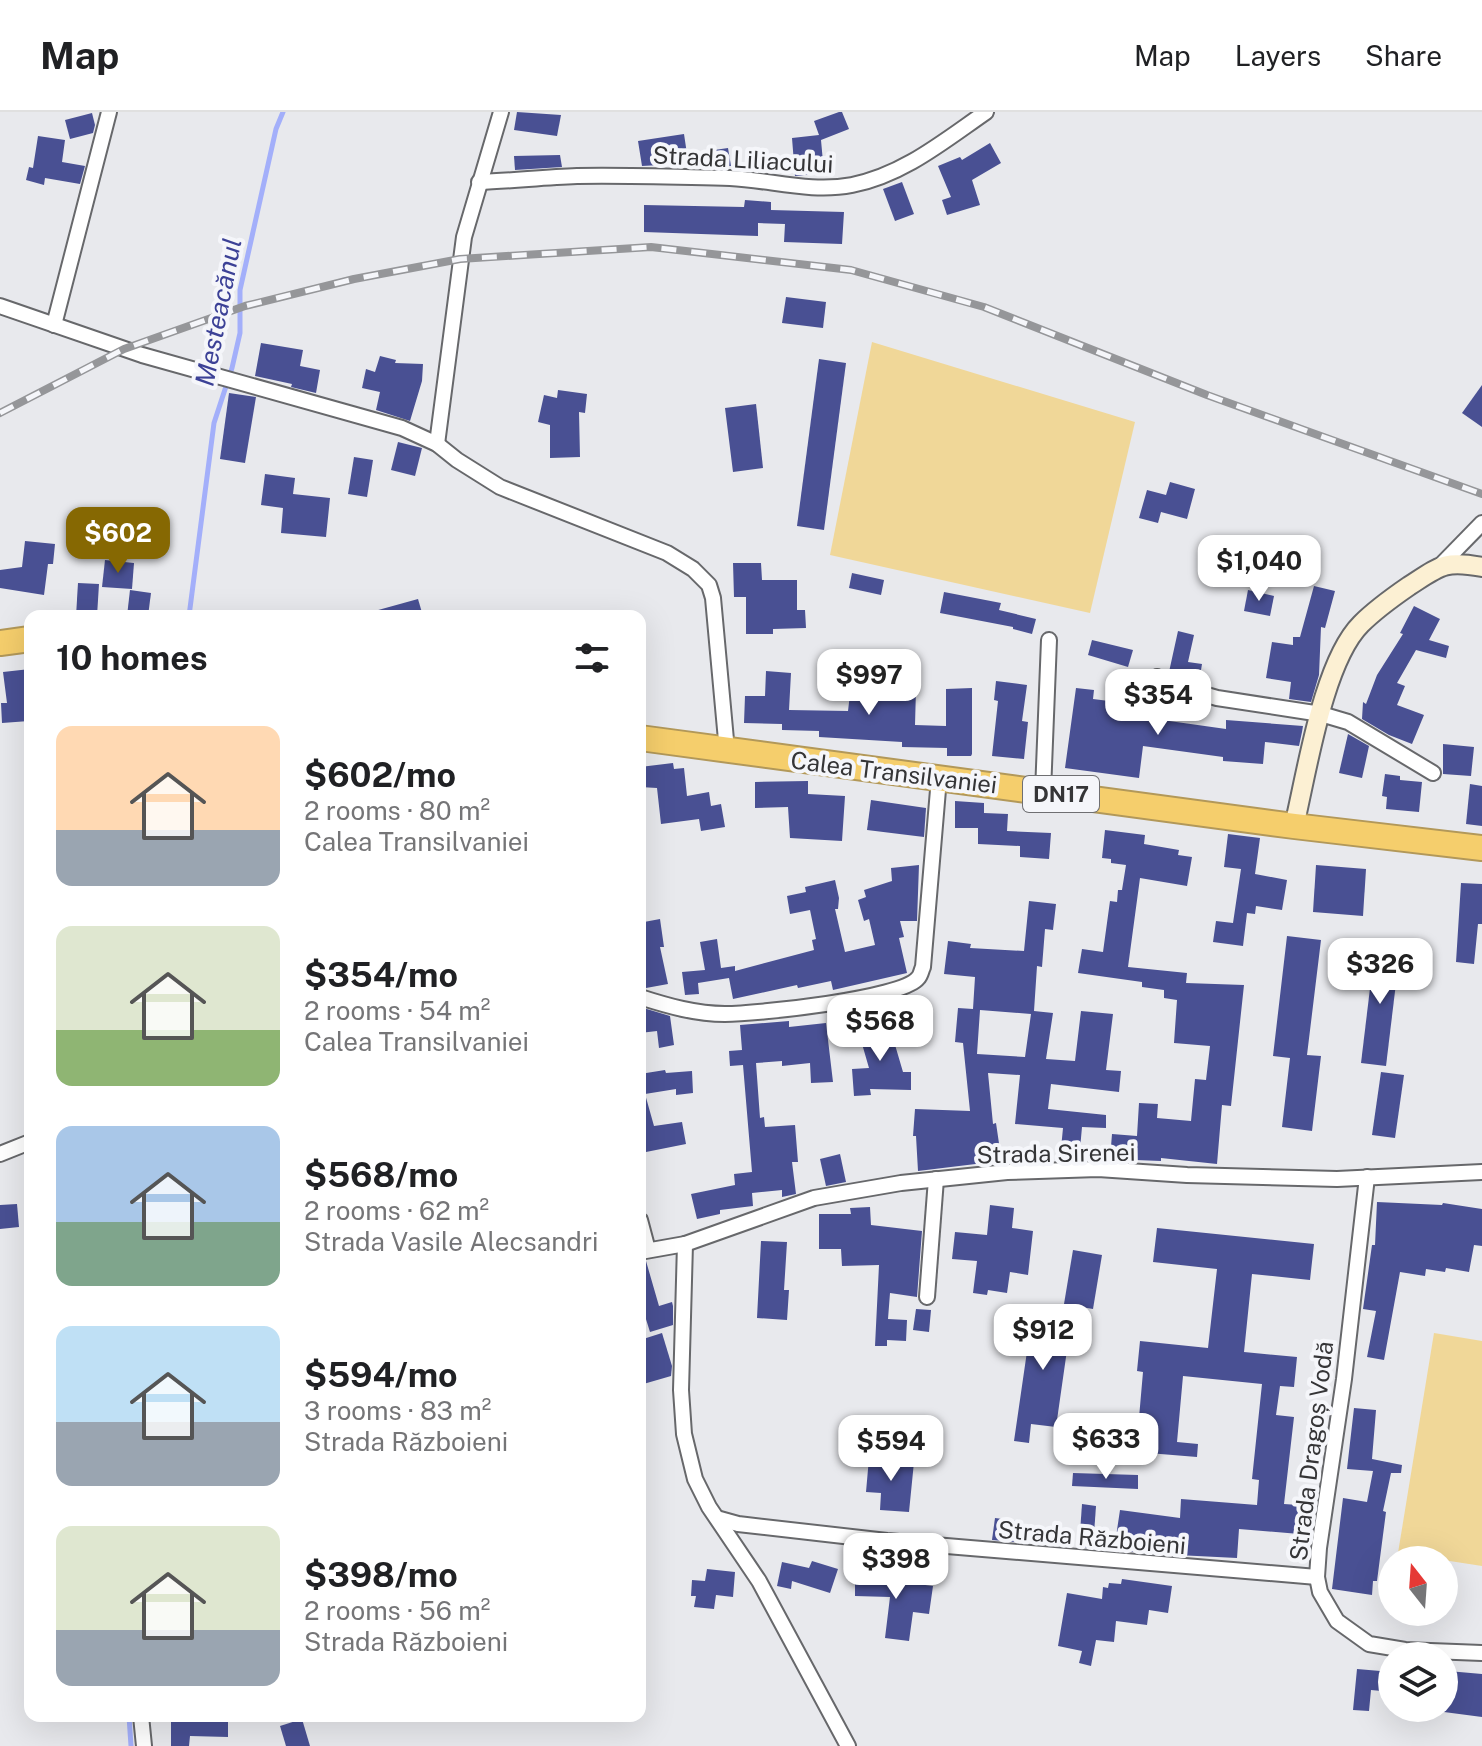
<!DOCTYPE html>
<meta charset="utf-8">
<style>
body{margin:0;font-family:"Public Sans",sans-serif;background:#f6f6f6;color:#202124;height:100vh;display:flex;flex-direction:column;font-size:30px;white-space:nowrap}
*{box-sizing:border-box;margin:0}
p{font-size:26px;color:#757577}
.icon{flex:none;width:44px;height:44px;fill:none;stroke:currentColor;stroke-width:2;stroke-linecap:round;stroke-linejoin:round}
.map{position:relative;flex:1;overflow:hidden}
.panel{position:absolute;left:24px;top:498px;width:622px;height:1112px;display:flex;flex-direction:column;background:#fff;border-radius:16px;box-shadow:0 8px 32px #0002}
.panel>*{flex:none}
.needle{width:52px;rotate:343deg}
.controls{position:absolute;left:1378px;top:1434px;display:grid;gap:16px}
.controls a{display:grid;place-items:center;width:80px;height:80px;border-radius:50%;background:#fff;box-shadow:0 8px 32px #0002;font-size:40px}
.price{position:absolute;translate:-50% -68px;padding:0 18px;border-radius:16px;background:#fff;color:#222;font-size:26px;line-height:52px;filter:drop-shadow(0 2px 4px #0008)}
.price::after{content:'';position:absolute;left:50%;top:48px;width:24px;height:18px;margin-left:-12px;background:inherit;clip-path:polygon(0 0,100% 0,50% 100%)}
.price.on{background:#866802;color:#fff}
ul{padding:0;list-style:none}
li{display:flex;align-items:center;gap:24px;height:200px;padding:0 32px}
li span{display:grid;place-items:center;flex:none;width:224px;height:160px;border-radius:16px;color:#555}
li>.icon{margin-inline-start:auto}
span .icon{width:96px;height:96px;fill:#fffc;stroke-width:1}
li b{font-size:34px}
h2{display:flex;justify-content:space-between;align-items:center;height:96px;padding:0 32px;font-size:34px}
header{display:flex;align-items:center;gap:48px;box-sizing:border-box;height:112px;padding:0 40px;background:#fff;border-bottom:2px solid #e0e0e0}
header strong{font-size:38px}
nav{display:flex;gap:44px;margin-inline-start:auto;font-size:28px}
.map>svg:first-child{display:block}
.green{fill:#f0d798}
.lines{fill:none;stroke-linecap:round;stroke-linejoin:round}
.stream{stroke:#a3affa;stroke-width:5}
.building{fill:#495093;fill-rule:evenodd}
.street-casing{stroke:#67686b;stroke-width:18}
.secondary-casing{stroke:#67686b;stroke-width:22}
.highway-casing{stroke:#b29859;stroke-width:28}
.street{stroke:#fff;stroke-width:14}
.secondary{stroke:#fcf0d3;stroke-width:18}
.highway{stroke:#f5ce6c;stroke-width:24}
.rail-casing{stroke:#959699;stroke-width:8}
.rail{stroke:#f5f6fa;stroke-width:5;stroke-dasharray:15;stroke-linecap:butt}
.labels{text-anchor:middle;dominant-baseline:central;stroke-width:8;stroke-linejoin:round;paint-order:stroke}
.shield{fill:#f5f6fa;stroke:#6f6f72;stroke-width:2}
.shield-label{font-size:22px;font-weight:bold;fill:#353537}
.street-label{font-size:24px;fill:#353537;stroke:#f5f6fa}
.water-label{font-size:26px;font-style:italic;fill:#3c4196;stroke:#f5f6fa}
</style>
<header>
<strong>Map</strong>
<nav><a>Map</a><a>Layers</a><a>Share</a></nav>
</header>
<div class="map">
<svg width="1482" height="1634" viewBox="0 0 1482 1634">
<rect width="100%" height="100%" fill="#e8e9ed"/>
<g class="green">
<polygon points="872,230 1135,310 1090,501 830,443"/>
<polygon points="1434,1221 1482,1229 1482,1454 1398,1441"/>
</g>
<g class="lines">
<g class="stream">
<polyline points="189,504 214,311 232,256 240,221 240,178 276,17 283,0"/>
<polyline points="129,1604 131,1634"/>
</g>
</g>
<g class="building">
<polygon points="517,0 561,3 557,24 514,18"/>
<polygon points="839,0 842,0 849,17 821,28 824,61 795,64 792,26 819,23 814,9"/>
<polygon points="92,1 95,13 93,21 70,27 65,8"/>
<polygon points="684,22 687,42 728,36 731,54 686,55 685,43 659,47 660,53 642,54 638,29"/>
<polygon points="38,24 65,28 62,50 85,54 80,72 45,66 44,73 26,68 29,55 33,56"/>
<polygon points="990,31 1001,51 972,68 980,93 947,103 942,88 951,85 938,54 960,45 962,48"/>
<polygon points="560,43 562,55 515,58 514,44"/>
<polygon points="902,70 914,102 895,109 883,77"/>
<polygon points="745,88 771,90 771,98 844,100 842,132 784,130 785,112 758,111 758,124 644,120 644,93 744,95"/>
<polygon points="786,185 826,190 823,216 782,211"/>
<polygon points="261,231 303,238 300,254 320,258 316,281 291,275 292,272 255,264"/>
<polygon points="380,244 396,248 395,251 423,252 422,269 410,309 376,298 380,280 362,276 366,257 375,260"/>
<polygon points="819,247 846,251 824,418 797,414"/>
<polygon points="1482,273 1482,315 1462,301"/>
<polygon points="558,278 587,282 585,301 579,300 580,345 550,346 550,313 538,310 544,283 557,286"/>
<polygon points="229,281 256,285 245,351 220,347"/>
<polygon points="756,292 763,356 733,360 725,296"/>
<polygon points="398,330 422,336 415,364 391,358"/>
<polygon points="354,345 373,348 367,385 348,382"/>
<polygon points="265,362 295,366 293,382 330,386 326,425 281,421 283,396 261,393"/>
<polygon points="1170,370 1195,377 1187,407 1161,400 1158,411 1139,406 1147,378 1166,383"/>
<polygon points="25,429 55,432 53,452 48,452 44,483 0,476 0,458 22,455"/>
<polygon points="105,448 134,451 132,477 102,475"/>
<polygon points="733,451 761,451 762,468 797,468 797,498 805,498 806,516 773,517 773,522 746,522 746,485 734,485"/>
<polygon points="852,461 884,468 881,483 849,476"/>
<polygon points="78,471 99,472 97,504 76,504"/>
<polygon points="1314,474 1335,479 1325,516 1321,515 1319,563 1311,590 1289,587 1291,570 1266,566 1272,530 1293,533 1293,525 1300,525"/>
<polygon points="130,478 151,481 148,504 127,504"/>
<polygon points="1248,478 1274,484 1270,504 1244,499"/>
<polygon points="944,480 1001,491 999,498 1036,507 1032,522 1013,517 1013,515 940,501"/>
<polygon points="418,487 423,504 372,504 371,500"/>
<polygon points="1414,494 1440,507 1429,528 1449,534 1446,546 1416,538 1397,571 1405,574 1397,593 1424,603 1412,632 1389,623 1362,607 1363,590 1366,592 1377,563 1403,522 1400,521"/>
<polygon points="1178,519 1194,523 1188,550 1202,552 1199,570 1169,560"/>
<polygon points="1092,528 1133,538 1128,555 1088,543"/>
<polygon points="824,542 847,543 846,570 823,569"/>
<polygon points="30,557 29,609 2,611 1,591 7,591 3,560"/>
<polygon points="766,559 791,561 789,598 848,599 851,574 904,579 904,576 916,577 915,613 946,614 946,577 972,576 972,642 971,644 947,644 947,636 902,635 902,630 819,625 819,619 782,618 782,612 744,611 745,584 765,584"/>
<polygon points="996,569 1027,573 1022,609 1028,610 1024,647 992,644 998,589 994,588"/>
<polygon points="1076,576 1094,578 1093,587 1149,594 1148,606 1226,617 1226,608 1303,614 1302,620 1299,634 1265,630 1263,652 1223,649 1223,645 1143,634 1139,666 1065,656"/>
<polygon points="1348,622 1369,634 1362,666 1339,661"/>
<polygon points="1443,632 1474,635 1471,664 1443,662"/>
<polygon points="673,651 674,657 684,656 687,684 709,680 711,694 721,692 725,715 701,719 699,707 661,712 657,676 640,675 640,655"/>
<polygon points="1385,662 1400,664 1400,668 1422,670 1419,700 1386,697 1387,685 1382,684"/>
<polygon points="808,669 808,682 845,684 842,729 790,726 788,695 755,696 755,670"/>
<polygon points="1470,672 1482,674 1482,714 1466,712"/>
<polygon points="871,688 926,696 924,725 867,718"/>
<polygon points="955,689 984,691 984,701 1008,702 1007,719 1051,721 1049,747 1020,745 1020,734 978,732 978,716 955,716"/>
<polygon points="1105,718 1145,723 1144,732 1179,738 1178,743 1192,745 1187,774 1140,766 1128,855 1187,861 1186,871 1244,873 1231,994 1222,993 1217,1052 1161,1046 1161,1049 1110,1047 1112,1022 1137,1024 1139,991 1158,992 1157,1006 1191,1009 1195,967 1206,968 1210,934 1174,931 1177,888 1164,886 1164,878 1142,875 1142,870 1078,861 1082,837 1103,840 1110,789 1117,790 1118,778 1122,778 1126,753 1111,751 1111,747 1102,746"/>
<polygon points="1228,722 1260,726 1255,762 1287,768 1282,798 1256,794 1255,802 1247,801 1243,834 1213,830 1216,809 1233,811 1241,757 1224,755"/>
<polygon points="919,753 917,809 900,809 904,825 899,826 907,861 833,878 831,869 798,876 797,873 733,887 729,866 698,871 699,882 685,883 682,860 705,858 700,830 717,827 721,856 735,854 735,859 814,838 812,828 816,827 810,798 790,802 787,784 806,780 805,775 835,768 839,786 838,797 835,797 845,840 875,833 869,807 864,809 858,788 866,785 864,778 892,769 891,756"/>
<polygon points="1316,753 1366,757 1363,804 1313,800"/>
<polygon points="1461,771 1482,772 1482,812 1478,812 1474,852 1456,850"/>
<path d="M1029 789 1056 792 1053 818 1045 817 1042 855 1037 854 1034 899 1053 901 1046 947 1075 949 1081 899 1113 902 1106 958 1121 959 1119 980 1051 972 1048 997 1106 1003V1016L1082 1015 1079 1048 1060 1047 1063 1016 1015 1012 1020 963 988 961 993 1012 996 1011 1001 1045 992 1046V1050L918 1059 916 1024H913L915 997 970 999 963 931 955 930 958 896 973 897 975 865 944 862 948 829 971 832 970 836 1024 839ZM980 898 1031 902 1025 945 977 942Z"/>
<polygon points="660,807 664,835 660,835 668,872 646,876 640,853 640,816 645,815 644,810"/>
<polygon points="1287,824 1321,828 1307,943 1321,944 1312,1019 1282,1015 1290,946 1273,944"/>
<polygon points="1375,835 1400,838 1386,954 1361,951"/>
<polygon points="640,895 670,904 674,933 659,936 657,919 640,921"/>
<polygon points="789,909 789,915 826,911 833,970 811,971 810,951 782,954 782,949 756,951 760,1006 764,1005 765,1015 795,1013 798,1050 792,1050 796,1082 782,1085 782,1078 752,1081 753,1094 720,1098 720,1102 697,1107 691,1082 735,1073 734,1062 752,1060 743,953 730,954 729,939 742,938 740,913"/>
<polygon points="888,909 903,960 911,960 911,978 870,977 871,983 854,984 852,957 869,956 858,918"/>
<polygon points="665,958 666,961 692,959 693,981 676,983 676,977 645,982 654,1014 682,1010 686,1032 646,1040 640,1018 640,962"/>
<polygon points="1381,960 1404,963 1395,1026 1372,1023"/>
<polygon points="840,1042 846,1070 826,1074 820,1047"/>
<polygon points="1377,1090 1442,1093 1443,1091 1482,1097 1482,1134 1474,1133 1469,1160 1446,1156 1445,1160 1426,1157 1425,1164 1400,1160 1384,1248 1367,1245 1376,1199 1363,1197 1372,1133 1375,1133"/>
<polygon points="17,1092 19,1115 0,1117 0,1093"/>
<polygon points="990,1093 1014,1096 1012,1116 1033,1119 1028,1163 1010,1160 1007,1181 988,1178 987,1183 973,1181 977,1149 952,1147 955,1120 987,1123"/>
<polygon points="870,1095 871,1113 922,1119 917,1185 890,1181 888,1207 907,1208 906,1229 887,1228 887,1234 875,1234 879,1153 842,1154 841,1137 819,1137 819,1102 851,1102 850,1096"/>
<polygon points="1157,1116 1314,1132 1310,1168 1252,1162 1244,1240 1297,1245 1294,1275 1280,1274 1276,1303 1294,1305 1284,1392 1313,1394 1311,1423 1239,1417 1237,1446 1177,1443 1178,1431 1138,1425 1136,1440 1114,1438 1120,1398 1180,1406 1181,1387 1257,1393 1259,1368 1252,1367 1262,1272 1183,1264 1177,1330 1198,1332 1197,1345 1136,1340 1143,1260 1137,1259 1140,1229 1208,1236 1217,1157 1153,1150"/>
<polygon points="761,1129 787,1130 784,1178 789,1178 787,1208 757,1206"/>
<polygon points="1073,1138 1102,1143 1093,1197 1064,1192"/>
<polygon points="646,1149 659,1194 672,1190 673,1194 673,1213 650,1220 640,1188 640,1150"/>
<polygon points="916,1197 931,1198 929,1220 913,1218"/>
<polygon points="1033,1198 1072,1203 1056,1315 1031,1312 1029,1331 1014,1329"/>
<polygon points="662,1221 672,1254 671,1264 640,1273 640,1228"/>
<polygon points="1354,1296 1376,1298 1372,1347 1402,1353 1401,1361 1391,1361 1383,1399 1386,1400 1377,1469 1373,1469 1372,1483 1332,1477 1343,1386 1367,1390 1373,1359 1347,1357"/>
<polygon points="869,1346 914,1350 909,1400 880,1398 881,1381 866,1380"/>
<polygon points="1073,1361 1138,1363 1138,1377 1072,1374"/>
<polygon points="1082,1392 1096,1394 1093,1436 1079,1435"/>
<polygon points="995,1406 1018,1409 1015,1430 992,1428"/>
<polygon points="812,1449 838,1457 830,1481 792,1469 791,1477 777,1474 782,1450 809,1456"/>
<polygon points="707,1457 735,1460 733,1485 716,1483 714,1497 694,1495 696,1484 691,1484 692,1468 705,1469"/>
<polygon points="855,1460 879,1460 879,1467 933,1474 929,1502 913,1500 909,1529 885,1526 890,1485 855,1484"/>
<polygon points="1122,1467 1172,1474 1168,1501 1149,1498 1147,1513 1116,1509 1114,1530 1096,1528 1091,1554 1079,1551 1082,1539 1058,1534 1067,1481 1102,1487 1103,1475 1108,1476 1109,1471 1121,1472"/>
<polygon points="1357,1557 1392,1560 1392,1580 1371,1578 1369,1599 1353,1598"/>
<polygon points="1448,1559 1482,1562 1482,1605 1444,1600 1444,1574 1447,1574"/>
<polygon points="171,1604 228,1604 228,1625 190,1624 189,1634 171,1634"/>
<polygon points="302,1607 310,1634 286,1634 280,1614"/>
</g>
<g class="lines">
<defs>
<g id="street">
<path d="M479 70C512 69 544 65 577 64 628 63 679 65 730 66 771 68 811 81 852 73 903 63 944 29 986 0"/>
<polyline points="0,194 142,243 402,316 437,332 457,348 500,375 667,441 693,457 709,473 713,486 727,639"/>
<polyline points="54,213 109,0"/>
<polyline points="437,332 464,125 501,0"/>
<polyline points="1441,453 1482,411"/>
<polyline points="1157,565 1169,572 1217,586 1321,602 1348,610 1433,661"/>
<polyline points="1043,680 1049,528"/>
<path d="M640 885C668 894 696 902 725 902 755 902 902 887 918 866 921 863 921 859 923 855L939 666"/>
<polyline points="0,1042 30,1030"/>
<polyline points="1367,1065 1344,1267 1319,1436 1317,1465 1320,1480 1337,1509 1369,1532 1405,1538 1482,1541"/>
<polyline points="640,1108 648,1138"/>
<polyline points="685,1132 681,1278 684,1322 695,1367 709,1395 759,1469 848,1634"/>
<polyline points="640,1140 685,1132 814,1086 901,1071 1007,1060 1098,1057 1187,1063 1337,1067 1482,1060"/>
<polyline points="927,1185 936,1067"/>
<polyline points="720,1407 738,1412 887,1429 1317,1465"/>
<polyline points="141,1604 144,1634"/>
</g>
<path id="secondary" d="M1294 714C1307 660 1323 550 1361 512 1375 498 1393 485 1409 474 1440 454 1444 448 1482 455"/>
<g id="highway">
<polyline points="0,531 30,527"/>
<polyline points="640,626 1294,714 1482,736"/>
</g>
</defs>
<use href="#street" class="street-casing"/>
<use href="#secondary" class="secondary-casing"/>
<use href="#highway" class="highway-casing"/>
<use href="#street" class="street"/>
<use href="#secondary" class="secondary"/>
<use href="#highway" class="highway"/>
<defs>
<polyline id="rail" points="0,301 124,237 245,194 354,167 460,147 651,135 851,158 984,195 1207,283 1482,382"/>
</defs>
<use href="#rail" class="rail-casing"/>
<use href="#rail" class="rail"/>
</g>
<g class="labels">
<rect class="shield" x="1023" y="664" width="76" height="36" rx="6"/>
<g class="shield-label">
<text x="1061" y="682">DN17</text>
</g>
<g class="street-label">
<text transform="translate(743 47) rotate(3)">Strada Liliacului</text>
<text transform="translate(894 660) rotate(7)">Calea Transilvaniei</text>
<text transform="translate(1056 1041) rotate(-1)">Strada Sirenei</text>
<text transform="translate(1311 1339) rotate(-83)">Strada Dragoș Vodă</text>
<text transform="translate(1092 1425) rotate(5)">Strada Războieni</text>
</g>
<g class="water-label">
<text transform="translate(218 200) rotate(-79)">Mesteacănul</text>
</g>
</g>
</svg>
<div class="controls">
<a><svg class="needle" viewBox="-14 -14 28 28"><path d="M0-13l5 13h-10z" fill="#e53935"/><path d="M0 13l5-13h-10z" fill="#757577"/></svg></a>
<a><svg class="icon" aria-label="layers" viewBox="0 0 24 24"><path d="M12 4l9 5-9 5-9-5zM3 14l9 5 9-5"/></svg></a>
</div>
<b class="price on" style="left:118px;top:463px">$602</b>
<b class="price" style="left:1259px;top:491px">$1,040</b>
<b class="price" style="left:869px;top:605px">$997</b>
<b class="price" style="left:1158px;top:625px">$354</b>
<b class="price" style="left:1380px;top:894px">$326</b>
<b class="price" style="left:880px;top:951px">$568</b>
<b class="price" style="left:1043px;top:1260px">$912</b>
<b class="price" style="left:1106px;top:1369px">$633</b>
<b class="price" style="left:891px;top:1371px">$594</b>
<b class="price" style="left:896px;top:1489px">$398</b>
<section class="panel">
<h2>10 homes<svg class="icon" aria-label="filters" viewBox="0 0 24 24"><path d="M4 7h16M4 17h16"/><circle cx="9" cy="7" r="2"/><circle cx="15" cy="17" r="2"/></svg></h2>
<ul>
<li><span style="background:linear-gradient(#ffd9b3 65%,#9aa5b1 0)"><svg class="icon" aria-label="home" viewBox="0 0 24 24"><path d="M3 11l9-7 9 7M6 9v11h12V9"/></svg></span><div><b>$602/mo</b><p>2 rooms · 80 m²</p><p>Calea Transilvaniei</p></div></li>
<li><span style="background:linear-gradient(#dfe7d0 65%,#8fb573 0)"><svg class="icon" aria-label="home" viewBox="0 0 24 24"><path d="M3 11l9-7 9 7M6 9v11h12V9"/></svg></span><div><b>$354/mo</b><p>2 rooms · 54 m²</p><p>Calea Transilvaniei</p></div></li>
<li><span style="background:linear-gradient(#a9c7e8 60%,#7fa58c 0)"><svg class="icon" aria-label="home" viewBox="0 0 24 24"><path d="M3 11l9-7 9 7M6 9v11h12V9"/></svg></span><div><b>$568/mo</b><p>2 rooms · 62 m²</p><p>Strada Vasile Alecsandri</p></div></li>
<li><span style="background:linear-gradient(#bfe0f5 60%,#9aa5b1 0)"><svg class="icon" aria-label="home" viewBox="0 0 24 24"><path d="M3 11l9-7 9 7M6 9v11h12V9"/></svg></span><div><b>$594/mo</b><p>3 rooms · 83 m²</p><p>Strada Războieni</p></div></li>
<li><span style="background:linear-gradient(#dfe7d0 65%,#9aa5b1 0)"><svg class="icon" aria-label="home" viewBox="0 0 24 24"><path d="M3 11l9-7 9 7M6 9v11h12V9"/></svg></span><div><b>$398/mo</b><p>2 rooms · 56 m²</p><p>Strada Războieni</p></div></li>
</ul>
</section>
</div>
